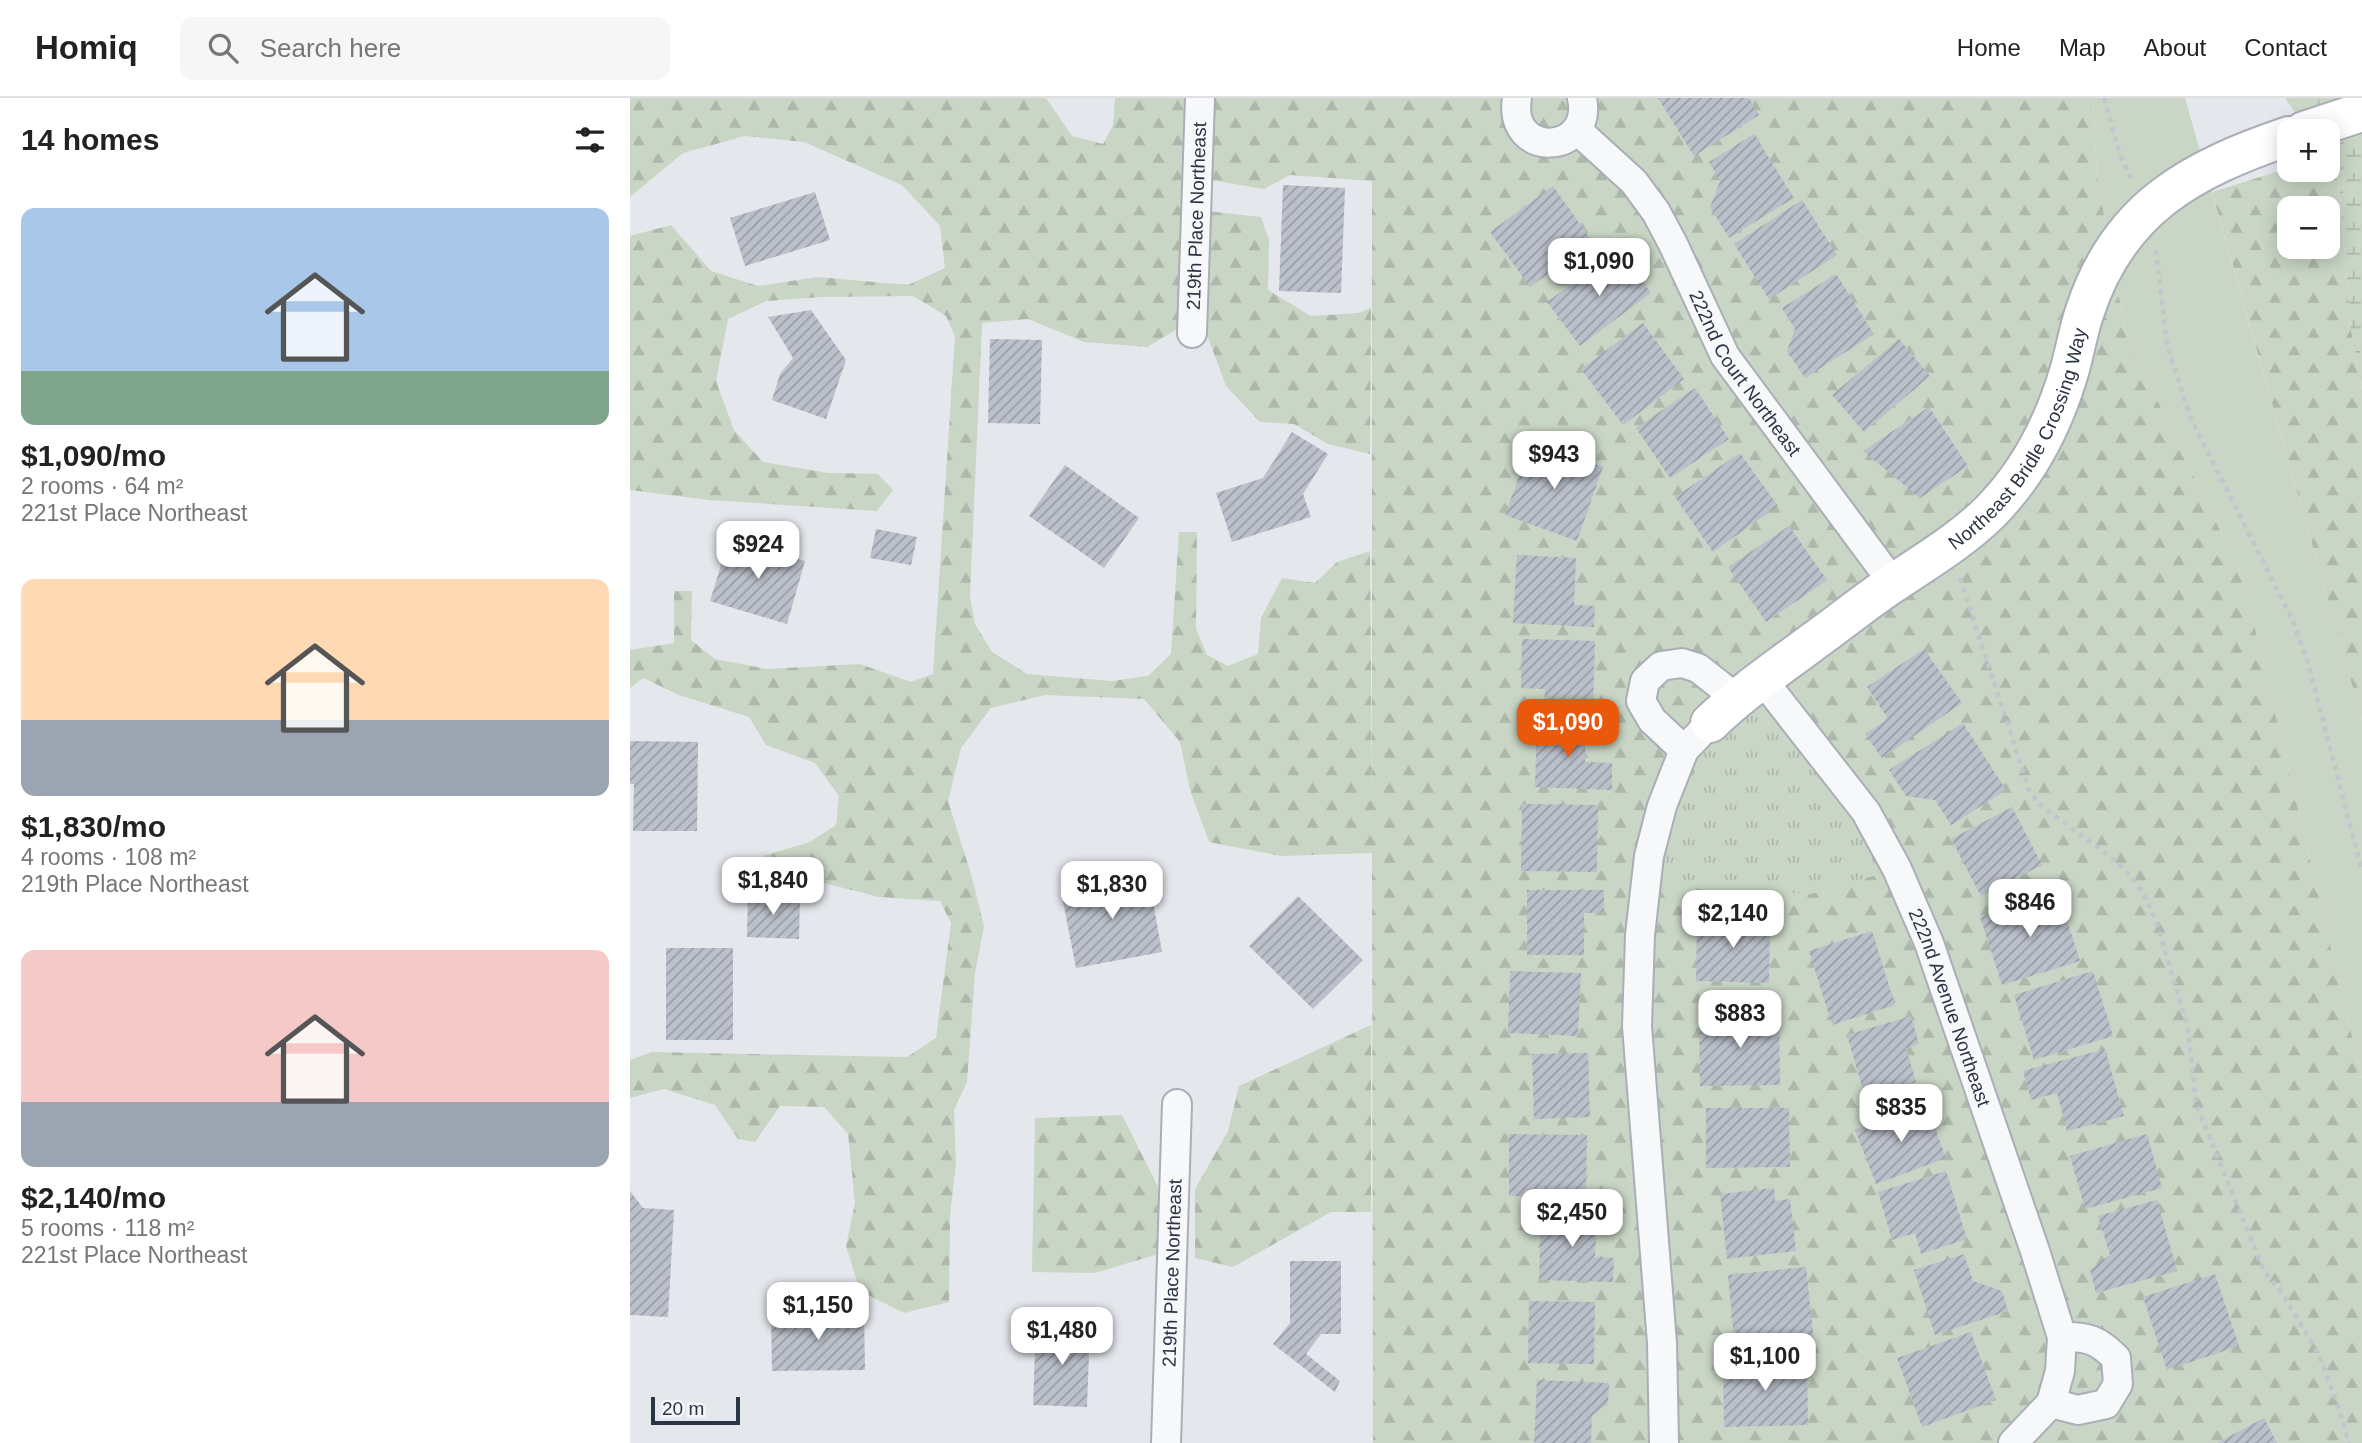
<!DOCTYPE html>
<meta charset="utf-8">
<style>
body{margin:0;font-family:Arial,sans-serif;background:#f6f6f6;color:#222;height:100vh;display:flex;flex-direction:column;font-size:26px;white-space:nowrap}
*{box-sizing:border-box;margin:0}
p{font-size:23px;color:#767676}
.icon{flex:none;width:38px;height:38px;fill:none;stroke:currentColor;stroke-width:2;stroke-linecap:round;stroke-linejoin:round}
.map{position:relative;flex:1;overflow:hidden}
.panel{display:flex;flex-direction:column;background:#fff;width:630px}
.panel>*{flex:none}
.fabs{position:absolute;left:1647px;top:21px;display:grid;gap:14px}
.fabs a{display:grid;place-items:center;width:63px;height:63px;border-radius:14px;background:#fff;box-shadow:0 4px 18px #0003;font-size:35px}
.scale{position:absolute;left:21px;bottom:18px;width:89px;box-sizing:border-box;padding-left:7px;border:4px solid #2b3445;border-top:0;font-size:19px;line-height:24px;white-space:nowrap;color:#2b3445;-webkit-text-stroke:5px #f4f6f9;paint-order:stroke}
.price{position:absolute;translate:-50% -60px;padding:0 16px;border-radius:14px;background:#fff;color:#222;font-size:23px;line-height:46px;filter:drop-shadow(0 2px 4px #0008)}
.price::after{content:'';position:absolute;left:50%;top:42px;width:21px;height:16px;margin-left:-10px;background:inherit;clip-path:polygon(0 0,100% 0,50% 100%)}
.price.on{background:#ea580c;color:#fff}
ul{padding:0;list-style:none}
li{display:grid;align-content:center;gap:14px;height:371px;padding:0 21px}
li span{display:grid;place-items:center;height:217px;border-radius:14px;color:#555}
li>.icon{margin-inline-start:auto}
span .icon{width:126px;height:126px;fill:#fffc;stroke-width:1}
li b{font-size:30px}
h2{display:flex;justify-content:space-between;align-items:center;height:84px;padding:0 21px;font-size:30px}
header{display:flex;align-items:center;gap:42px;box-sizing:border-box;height:98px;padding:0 35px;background:#fff;border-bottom:2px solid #e0e0e0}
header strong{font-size:33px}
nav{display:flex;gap:38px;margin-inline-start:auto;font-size:24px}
.search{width:490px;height:63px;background:#f6f6f6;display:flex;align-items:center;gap:18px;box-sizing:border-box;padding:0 24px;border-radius:14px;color:#767676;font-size:26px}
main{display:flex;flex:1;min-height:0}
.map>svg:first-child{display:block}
.grass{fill:#c9d6c5}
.forest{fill:url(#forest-firs);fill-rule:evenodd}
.wetland{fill:url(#wetland-marsh)}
.park{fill:url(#park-tufts)}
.building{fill:url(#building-hatch)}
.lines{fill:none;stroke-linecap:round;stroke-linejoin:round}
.street-casing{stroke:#a9aeb7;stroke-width:32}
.secondary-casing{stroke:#a9aeb7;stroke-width:42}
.path{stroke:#c2c5cb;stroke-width:4.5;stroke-dasharray:5 5;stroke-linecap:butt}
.street{stroke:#f7f8fa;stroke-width:28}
.secondary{stroke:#fff;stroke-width:38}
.labels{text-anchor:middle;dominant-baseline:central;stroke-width:5;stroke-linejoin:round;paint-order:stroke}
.street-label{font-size:19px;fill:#2b3445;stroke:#f4f6f9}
</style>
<header>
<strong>Homiq</strong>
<div class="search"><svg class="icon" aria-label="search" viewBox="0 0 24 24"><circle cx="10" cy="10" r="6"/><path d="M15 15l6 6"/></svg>Search here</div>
<nav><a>Home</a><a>Map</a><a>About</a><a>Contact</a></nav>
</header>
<main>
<section class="panel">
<h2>14 homes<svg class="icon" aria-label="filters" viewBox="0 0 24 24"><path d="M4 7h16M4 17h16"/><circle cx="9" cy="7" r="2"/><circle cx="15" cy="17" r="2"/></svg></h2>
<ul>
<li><span style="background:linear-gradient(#a9c7e8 75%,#7fa58c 0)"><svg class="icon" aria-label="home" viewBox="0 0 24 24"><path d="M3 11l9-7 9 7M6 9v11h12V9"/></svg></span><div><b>$1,090/mo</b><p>2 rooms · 64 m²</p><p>221st Place Northeast</p></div></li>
<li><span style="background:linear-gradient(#ffd9b3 65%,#9aa5b1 0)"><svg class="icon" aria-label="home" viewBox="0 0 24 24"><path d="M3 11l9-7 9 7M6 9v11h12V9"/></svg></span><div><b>$1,830/mo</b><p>4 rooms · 108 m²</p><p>219th Place Northeast</p></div></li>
<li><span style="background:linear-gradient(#f6c9c9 70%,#9aa5b1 0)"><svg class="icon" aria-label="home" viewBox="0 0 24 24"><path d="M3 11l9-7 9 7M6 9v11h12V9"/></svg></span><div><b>$2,140/mo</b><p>5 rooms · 118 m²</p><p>221st Place Northeast</p></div></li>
</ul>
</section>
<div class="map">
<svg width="1732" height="1345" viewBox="0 0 1732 1345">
<defs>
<pattern id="forest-firs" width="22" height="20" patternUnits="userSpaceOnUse" patternTransform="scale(1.75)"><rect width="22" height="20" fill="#c9d6c5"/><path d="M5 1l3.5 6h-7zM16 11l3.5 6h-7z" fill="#adb8ab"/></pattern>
<pattern id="wetland-marsh" width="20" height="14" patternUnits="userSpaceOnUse" patternTransform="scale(1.75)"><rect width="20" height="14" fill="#c9d6c5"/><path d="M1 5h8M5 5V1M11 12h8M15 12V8" fill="none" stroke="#adb8ab"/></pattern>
<pattern id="park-tufts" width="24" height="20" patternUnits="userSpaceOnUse" patternTransform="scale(1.75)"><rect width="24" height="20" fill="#c9d6c5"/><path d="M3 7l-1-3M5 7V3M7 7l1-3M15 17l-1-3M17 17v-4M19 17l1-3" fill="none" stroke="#adb8ab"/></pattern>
<pattern id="building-hatch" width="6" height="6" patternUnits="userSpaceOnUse" patternTransform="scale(1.75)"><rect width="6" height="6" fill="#bbc0ca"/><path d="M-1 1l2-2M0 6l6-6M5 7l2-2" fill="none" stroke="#989da6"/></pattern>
</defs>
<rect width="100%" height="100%" fill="#e4e7ec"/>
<polygon class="grass" points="1463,0 1555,0 1732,622 1732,981 1613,480 1496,237 1467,79"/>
<g class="forest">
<polygon points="0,0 416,0 442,38 473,46 483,27 485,0 557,0 556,184 546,232 517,249 454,244 398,221 352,225 340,499 345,526 362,554 397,576 482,583 518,578 541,556 549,434 567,434 566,531 577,557 598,568 628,556 631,520 652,480 685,485 707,464 740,453 742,703 742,83 660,77 634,91 581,82 585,0 1463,0 1467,79 1496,237 1613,480 1732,981 1732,1345 743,1345 742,755 651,758 579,744 560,692 550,644 514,601 415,597 361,610 331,650 318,703 341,776 354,828 345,875 337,984 324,1012 326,1064 320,1119 319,1204 274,1215 230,1193 216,1148 225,1105 218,1036 194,1009 150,1008 125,1044 108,1041 85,1007 34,991 0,1000 0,962 22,954 277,959 306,940 321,825 310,803 249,799 182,782 131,777 133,758 180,744 206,727 209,698 185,665 136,647 119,619 49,597 13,580 0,590 0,552 44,545 44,493 62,493 61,542 85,561 136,571 230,566 281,584 303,576 325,238 316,218 283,198 192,199 136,203 98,221 86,283 104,332 133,364 198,375 248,376 263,392 247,413 79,402 0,392 0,138 41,127 81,173 128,188 187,179 278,187 315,170 310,128 272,87 174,44 115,38 53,55 0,99"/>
<path d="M1698 66 1709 85 1721 231 1732 292V622L1582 94 1659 70V72H1698ZM1659 110H1698V149H1659Z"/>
<polygon points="577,113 631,119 639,142 638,192 681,218 728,215 741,210 740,356 698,346 664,326 630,324 596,288 574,229"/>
<polygon points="741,927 741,1114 701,1114 603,1169 565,1160 565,1091 598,1033 609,988"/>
<polygon points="492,1017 529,1091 528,1156 465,1175 402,1174 405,1020"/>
</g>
<polygon class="wetland" points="1655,0 1732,0 1732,292 1721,231 1709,85 1698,66 1698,33 1678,33"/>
<polygon class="park" points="1132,581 1267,771 1181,796 1016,788 1054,652"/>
<g class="building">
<polygon points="1028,0 1119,0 1129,17 1064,58"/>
<polygon points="1124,36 1164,100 1099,140 1080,109 1090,83 1079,64"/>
<polygon points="653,87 715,90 711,195 649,193"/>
<polygon points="923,88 963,144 900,189 860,134"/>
<polygon points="185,94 200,142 115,168 100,120"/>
<polygon points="1172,102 1207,157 1139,201 1104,146"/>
<polygon points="989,152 1021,195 950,248 917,204"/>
<polygon points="1206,176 1244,236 1175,280 1157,253 1165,231 1152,210"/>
<polygon points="181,212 216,262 196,321 142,302 150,276 163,260 138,219"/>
<polygon points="1013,225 1054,281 993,327 951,271"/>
<polygon points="360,241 412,242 410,326 358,325"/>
<polygon points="1269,241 1300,278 1234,334 1202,297"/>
<polygon points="1065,290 1099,341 1040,380 1006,330"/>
<polygon points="1299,309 1338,368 1290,400 1233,353"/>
<polygon points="662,334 698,356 673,396 681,419 602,444 586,395 633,380"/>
<polygon points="902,343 973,369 947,443 875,417"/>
<polygon points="1110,355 1148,408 1083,454 1045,399"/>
<polygon points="435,367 509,420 474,470 399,418"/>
<polygon points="1159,428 1197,482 1136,524 1098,469"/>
<polygon points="246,431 287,439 281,467 240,460"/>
<polygon points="99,441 175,463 157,526 80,503"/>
<polygon points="887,457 946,460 944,507 965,508 964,529 883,525"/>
<polygon points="892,541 965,543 963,611 914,610 915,591 891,590"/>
<polygon points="1294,551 1332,605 1252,660 1235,636 1258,621 1237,589"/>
<polygon points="907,624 956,626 955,664 982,665 982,692 905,689"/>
<polygon points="1333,625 1376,692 1321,727 1305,702 1276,698 1259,672"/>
<polygon points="0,643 68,644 67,733 3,733 4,686 0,686"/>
<polygon points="892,706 968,707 967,774 891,773"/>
<polygon points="1382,709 1412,767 1351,798 1321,741"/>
<polygon points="518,776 532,854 446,870 431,793"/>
<polygon points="897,792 974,792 974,815 954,815 954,857 897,857"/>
<polygon points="1428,794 1450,863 1372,887 1350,819"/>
<polygon points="118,796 170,799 169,841 117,839"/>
<polygon points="668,798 733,862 683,911 619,848"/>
<polygon points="1067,818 1140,820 1139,885 1066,883"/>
<polygon points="1242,833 1265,907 1202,927 1179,853"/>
<rect x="36" y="850" width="67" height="92"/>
<polygon points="880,873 951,875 948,938 878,935"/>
<polygon points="1463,873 1483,938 1404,962 1384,897"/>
<polygon points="1149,916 1150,987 1070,988 1069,918"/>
<polygon points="1281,918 1289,946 1276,950 1286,984 1235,999 1217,937"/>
<polygon points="1475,951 1494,1018 1437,1033 1427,995 1401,1002 1393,973"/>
<polygon points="958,955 960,1019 904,1021 902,956"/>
<polygon points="1296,1005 1316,1060 1246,1086 1225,1032"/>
<polygon points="1076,1010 1159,1010 1160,1069 1076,1070"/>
<polygon points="879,1036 957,1037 956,1099 879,1098"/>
<polygon points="1517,1036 1532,1090 1455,1111 1440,1058"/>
<polygon points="1316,1073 1337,1141 1291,1156 1285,1135 1262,1142 1248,1094"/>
<polygon points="1144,1090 1145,1103 1160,1101 1166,1153 1097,1161 1090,1096"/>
<polygon points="0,1093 13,1110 44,1112 38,1219 0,1217"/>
<polygon points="1527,1102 1547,1173 1466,1195 1460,1172 1480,1157 1468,1118"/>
<polygon points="911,1114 967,1116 965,1159 984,1160 983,1184 909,1182"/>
<polygon points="1334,1156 1343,1183 1372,1193 1378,1213 1305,1237 1284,1172"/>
<polygon points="660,1163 711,1163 711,1236 691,1236 676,1256 710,1283 705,1294 643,1246 660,1225"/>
<polygon points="1176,1169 1184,1244 1105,1252 1098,1177"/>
<polygon points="1585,1176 1609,1248 1537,1272 1513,1199"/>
<polygon points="899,1203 965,1204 964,1266 898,1265"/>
<polygon points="234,1215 235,1272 142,1273 141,1217"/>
<polygon points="406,1229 460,1231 457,1309 403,1307"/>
<polygon points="1341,1234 1366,1302 1292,1329 1267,1260"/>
<polygon points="1177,1262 1178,1327 1094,1329 1093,1263"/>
<polygon points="907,1282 979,1285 978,1305 962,1318 961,1345 904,1345"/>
<polygon points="1634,1320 1647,1345 1587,1345"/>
</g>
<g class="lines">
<defs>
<g id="street">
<path d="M887 0C877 62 964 57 952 0"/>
<path id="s1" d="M947 32 1004 84 1026 114 1043 146 1095 258 1263 485"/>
<path id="s2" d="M562 235 570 0"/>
<path id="s3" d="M1132 581 1236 714 1267 771 1299 845 1405 1153 1432 1239 1430 1273 1421 1305 1383 1345"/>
<polyline points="1054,652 1022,622 1011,603 1015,583 1031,568 1052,565 1068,570 1106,600"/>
<path d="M1421 1305 1448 1312 1476 1306 1488 1286 1486 1260C1468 1242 1457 1238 1432 1239"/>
<path id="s4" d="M536 1345 547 1006"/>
<polyline points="1034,1345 1032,1245 1007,928 1010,837 1019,758 1032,708 1054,652 1080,625"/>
</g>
<g id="secondary">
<polyline points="1674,33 1732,14"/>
<path id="s5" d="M1080 625C1112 594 1148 570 1184 543 1211 524 1237 502 1265 484 1298 462 1330 443 1359 415 1399 375 1423 328 1439 274 1445 254 1448 233 1455 213 1489 109 1562 71 1659 38"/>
</g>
</defs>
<use href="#street" class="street-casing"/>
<use href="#secondary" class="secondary-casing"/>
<g class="path">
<polyline points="1474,0 1490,57 1502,82"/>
<polyline points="1526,152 1537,247 1561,321 1662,521 1678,565 1732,773"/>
<polyline points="1330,480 1399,692 1409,706 1486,763 1501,778 1513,795 1526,823 1558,930 1566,1006 1633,1171 1654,1198 1689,1257 1709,1311 1719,1345"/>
</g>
<use href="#street" class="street"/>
<use href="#secondary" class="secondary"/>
</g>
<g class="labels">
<g class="street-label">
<text stroke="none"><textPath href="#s2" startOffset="117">219th Place Northeast</textPath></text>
<text stroke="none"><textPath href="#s1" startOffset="299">222nd Court Northeast</textPath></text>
<text stroke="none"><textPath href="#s5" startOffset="429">Northeast Bridle Crossing Way</textPath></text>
<text stroke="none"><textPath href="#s3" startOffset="382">222nd Avenue Northeast</textPath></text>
<text stroke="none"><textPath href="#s4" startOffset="170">219th Place Northeast</textPath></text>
</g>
</g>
</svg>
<div class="fabs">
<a>+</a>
<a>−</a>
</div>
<div class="scale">20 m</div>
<b class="price" style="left:969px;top:200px">$1,090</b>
<b class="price" style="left:924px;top:393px">$943</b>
<b class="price" style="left:128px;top:483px">$924</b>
<b class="price on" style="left:938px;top:661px">$1,090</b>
<b class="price" style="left:143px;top:819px">$1,840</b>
<b class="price" style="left:482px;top:823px">$1,830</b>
<b class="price" style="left:1400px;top:841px">$846</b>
<b class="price" style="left:1103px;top:852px">$2,140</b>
<b class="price" style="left:1110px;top:952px">$883</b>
<b class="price" style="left:1271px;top:1046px">$835</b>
<b class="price" style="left:942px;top:1151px">$2,450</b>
<b class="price" style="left:188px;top:1244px">$1,150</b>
<b class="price" style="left:432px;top:1269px">$1,480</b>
<b class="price" style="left:1135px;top:1295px">$1,100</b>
</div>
</main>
